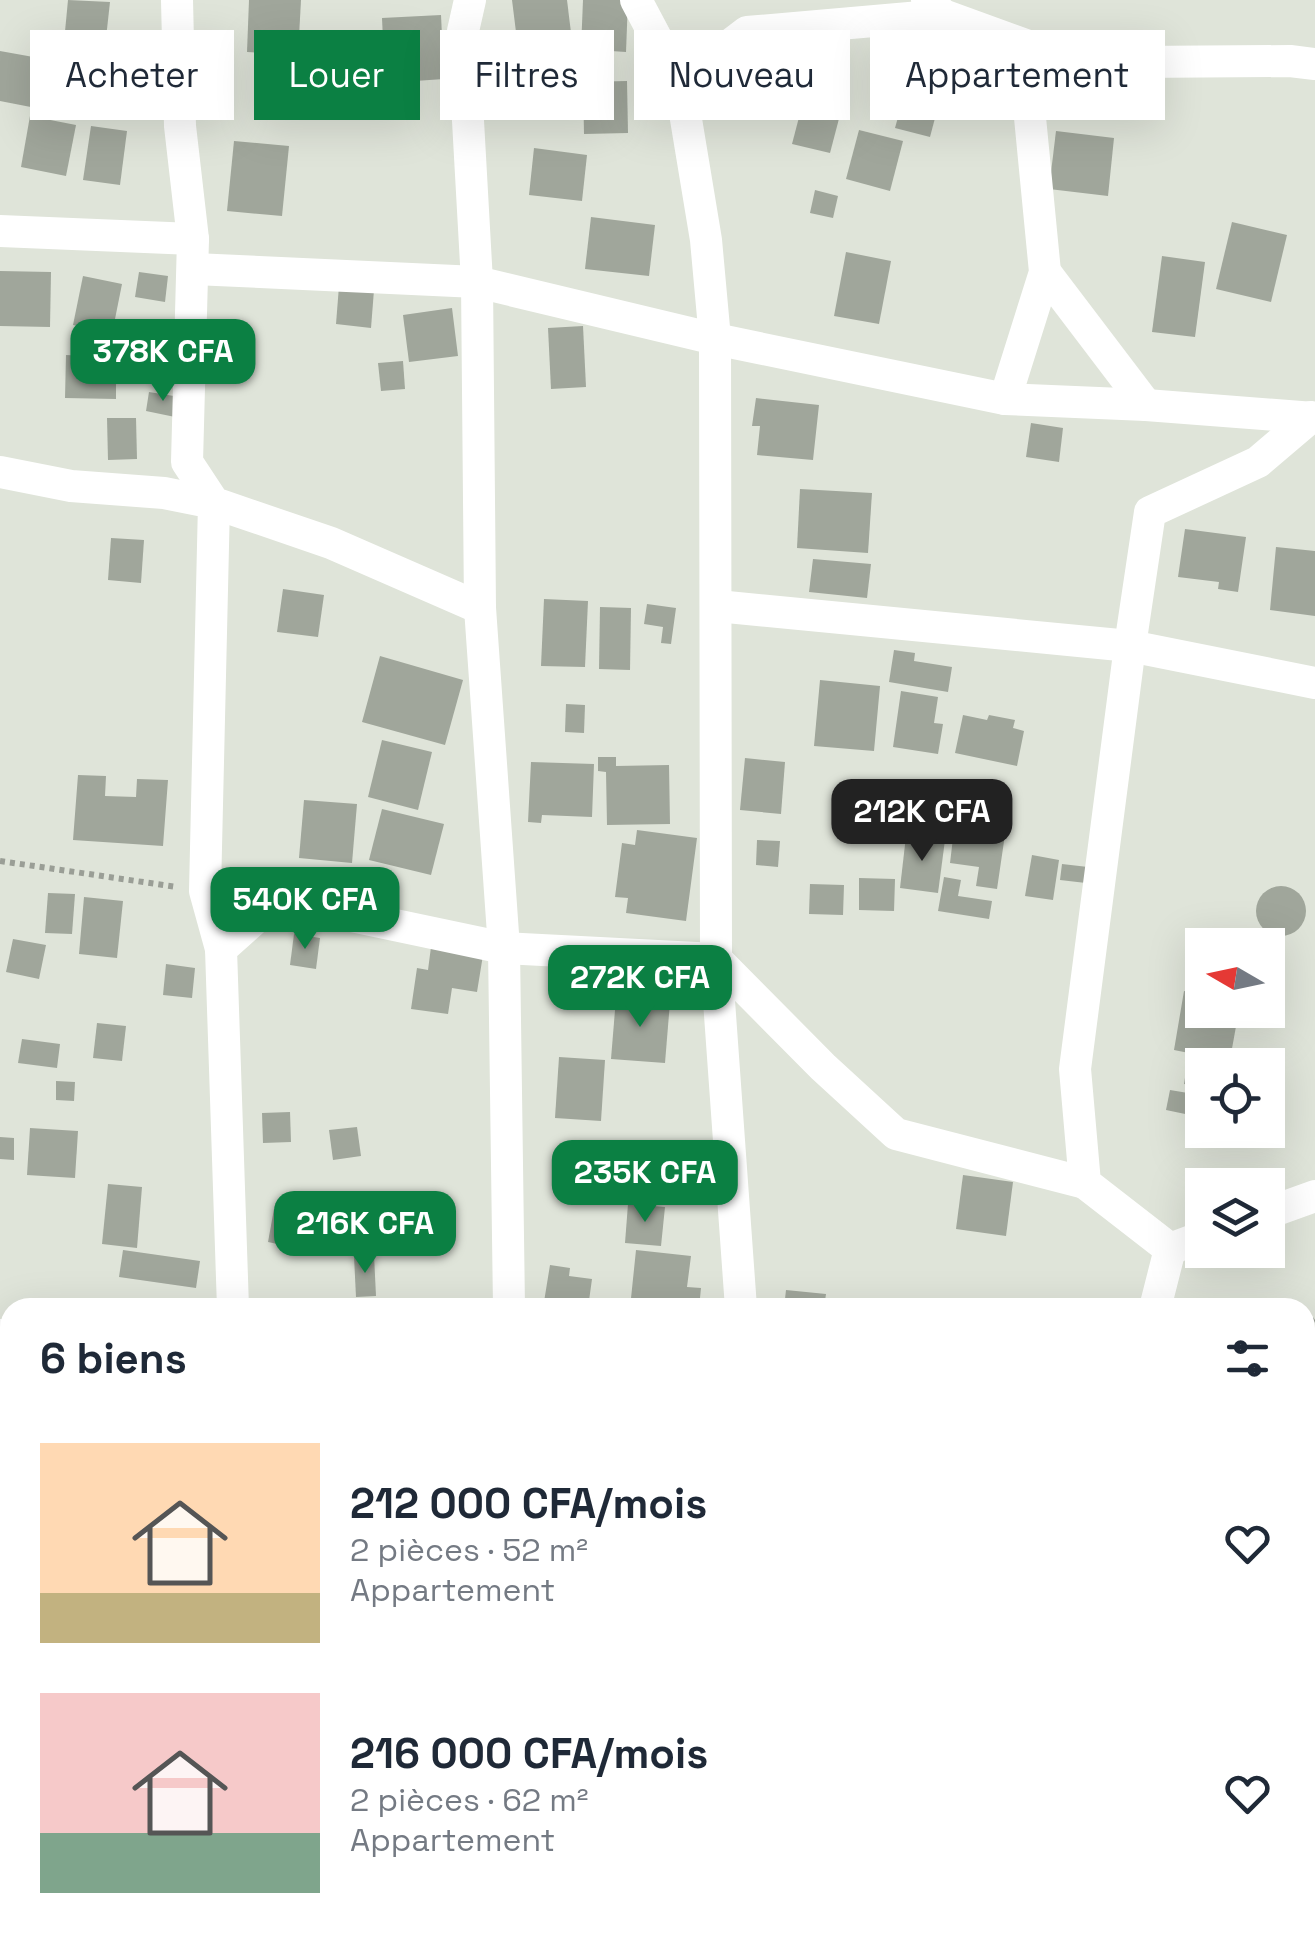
<!DOCTYPE html>
<html lang="fr">
<meta charset="utf-8">
<style>
body{margin:0;font-family:"Space Grotesk",sans-serif;background:#f6f6f7;color:#1f2937;height:100vh;display:flex;flex-direction:column;font-size:38px;white-space:nowrap}
*{box-sizing:border-box;margin:0}
p{font-size:32px;color:#747a83}
.icon{flex:none;width:55px;height:55px;fill:none;stroke:currentColor;stroke-width:2;stroke-linecap:round;stroke-linejoin:round}
.map{position:relative;flex:1;overflow:hidden}
.drawer{position:absolute;left:0px;top:1298px;width:1315px;height:642px;display:flex;flex-direction:column;background:#fff;border-radius:30px 30px 0 0;box-shadow:0 10px 40px #0002}
.drawer>*{flex:none}
.hud{position:absolute;left:30px;top:30px;width:1255px;height:90px;display:flex;gap:20px}
.needle{width:65px;rotate:279deg}
.fabs{position:absolute;left:1185px;top:928px;display:grid;gap:20px}
.fabs a{display:grid;place-items:center;width:100px;height:100px;border-radius:0px;background:#fff;box-shadow:0 10px 40px #0002;font-size:50px}
.price{position:absolute;translate:-50% -85px;padding:0 22px;border-radius:20px;background:#0b8043;color:#fff;font-size:32px;line-height:65px;filter:drop-shadow(0 2px 5px #0008)}
.price::after{content:'';position:absolute;left:50%;top:60px;width:30px;height:22px;margin-left:-15px;background:inherit;clip-path:polygon(0 0,100% 0,50% 100%)}
.price.current{background:#222;color:#fff}
ul{padding:0;list-style:none}
li{display:flex;align-items:center;gap:30px;height:250px;padding:0 40px}
li span{display:grid;place-items:center;flex:none;width:280px;height:200px;border-radius:0px;color:#555}
li>.icon{margin-inline-start:auto}
span .icon{width:120px;height:120px;fill:#fffc;stroke-width:1}
li b{font-size:42px}
h2{display:flex;justify-content:space-between;align-items:center;height:120px;padding:0 40px;font-size:42px}
.tag{padding:0 35px;border-radius:0px;background:#fff;box-shadow:0 10px 40px #0002;font-size:35px;line-height:90px}
.tag.current{background:#0b8043;color:#fff}
.map>svg:first-child{display:block}
.building{fill:#a0a69b}
.lines{fill:none;stroke-linecap:round;stroke-linejoin:round}
.path{stroke:#9a9e96;stroke-width:6;stroke-dasharray:5 5;stroke-linecap:butt}
.minor{stroke:#fff;stroke-width:32}
</style>
<div class="map">
<svg width="1315" height="1938" viewBox="0 0 1315 1938">
<rect width="100%" height="100%" fill="#dfe4d9"/>
<g class="building">
<polygon points="68,0 110,2 105,47 64,42"/>
<polygon points="249,0 301,0 298,55 247,52"/>
<polygon points="512,0 567,0 572,41 518,48"/>
<polygon points="583,0 628,0 626,52 581,49"/>
<polygon points="441,15 444,79 385,83 382,18"/>
<polygon points="0,51 50,60 41,109 0,101"/>
<polygon points="910,74 944,84 930,137 895,128"/>
<polygon points="627,81 628,133 584,134 583,82"/>
<polygon points="803,102 841,111 830,153 792,144"/>
<polygon points="30,116 76,125 66,176 21,167"/>
<polygon points="91,126 127,131 120,185 83,180"/>
<polygon points="859,130 903,141 890,191 846,179"/>
<polygon points="1056,131 1114,138 1108,196 1049,189"/>
<polygon points="234,141 289,146 282,216 227,211"/>
<polygon points="534,148 587,155 582,201 529,195"/>
<polygon points="815,190 838,196 833,218 810,213"/>
<polygon points="591,217 655,225 649,276 585,269"/>
<polygon points="1232,222 1287,235 1271,302 1216,289"/>
<polygon points="846,252 891,261 879,324 834,316"/>
<polygon points="1162,256 1205,262 1195,337 1152,332"/>
<polygon points="0,271 51,272 50,327 0,326"/>
<polygon points="139,272 168,276 165,302 135,297"/>
<polygon points="83,276 122,284 112,334 73,325"/>
<polygon points="339,286 374,290 371,328 336,324"/>
<polygon points="452,308 458,356 409,362 403,315"/>
<polygon points="583,326 586,387 551,389 548,328"/>
<polygon points="66,355 106,357 106,378 116,379 116,399 65,398"/>
<polygon points="403,361 405,389 381,391 378,363"/>
<polygon points="149,392 180,397 175,417 146,411"/>
<polygon points="756,398 819,405 813,460 757,455 760,426 752,426"/>
<polygon points="107,418 136,418 137,459 108,460"/>
<polygon points="1031,423 1063,428 1059,462 1026,457"/>
<polygon points="800,489 872,493 868,553 797,548"/>
<polygon points="1185,529 1246,537 1238,592 1218,589 1219,582 1178,577"/>
<polygon points="111,538 144,540 141,583 108,580"/>
<polygon points="1276,547 1315,551 1315,616 1270,610"/>
<polygon points="813,559 871,564 867,598 809,592"/>
<polygon points="283,589 324,595 318,637 277,632"/>
<polygon points="544,599 588,601 585,667 541,666"/>
<polygon points="647,604 676,608 671,644 661,643 663,627 644,624"/>
<polygon points="600,607 631,608 630,670 599,669"/>
<polygon points="894,650 915,653 914,661 952,667 948,692 889,682"/>
<polygon points="380,656 463,680 445,745 362,722"/>
<polygon points="820,680 880,686 874,751 814,746"/>
<polygon points="901,691 938,697 934,723 943,724 938,754 893,747"/>
<polygon points="566,704 585,705 584,733 565,732"/>
<polygon points="963,715 987,720 989,715 1015,720 1013,728 1024,731 1017,766 955,753"/>
<polygon points="382,740 432,752 418,810 368,797"/>
<polygon points="598,757 616,757 616,766 669,765 670,824 607,825 606,772 598,771"/>
<polygon points="745,758 785,762 781,814 740,810"/>
<polygon points="531,762 594,764 592,817 542,815 541,823 528,822"/>
<polygon points="78,775 106,776 105,796 136,797 137,779 168,780 163,846 73,840"/>
<polygon points="304,800 357,804 352,863 299,858"/>
<polygon points="382,809 444,824 431,875 369,860"/>
<polygon points="956,813 1007,821 997,889 976,886 979,867 950,863"/>
<polygon points="637,830 697,838 686,921 626,913 628,898 615,897 622,843 635,845"/>
<polygon points="906,836 945,840 938,893 900,888"/>
<polygon points="757,840 780,841 778,867 756,865"/>
<polygon points="1032,855 1059,860 1053,900 1025,896"/>
<polygon points="1062,864 1088,867 1086,883 1060,880"/>
<polygon points="944,877 961,880 958,896 992,901 989,919 938,911"/>
<polygon points="859,878 895,879 894,911 859,910"/>
<polygon points="810,884 844,885 843,915 809,914"/>
<circle cx="1281" cy="911" r="25"/>
<polygon points="48,893 75,894 72,934 45,933"/>
<polygon points="84,897 123,901 117,958 79,954"/>
<polygon points="294,934 320,938 316,969 290,965"/>
<polygon points="13,939 46,945 39,979 6,972"/>
<polygon points="431,947 483,955 477,992 452,988 448,1014 411,1009 417,968 428,970"/>
<polygon points="642,962 676,966 674,990 639,986"/>
<polygon points="166,964 195,968 192,998 163,995"/>
<polygon points="1184,991 1202,994 1202,1010 1239,1010 1229,1065 1202,1065 1202,1087 1184,1084 1189,1053 1174,1050"/>
<polygon points="616,998 670,1002 665,1063 611,1059"/>
<polygon points="97,1023 126,1026 122,1061 93,1058"/>
<polygon points="22,1039 60,1044 57,1068 18,1063"/>
<polygon points="559,1057 605,1060 601,1121 555,1118"/>
<polygon points="56,1081 75,1082 74,1101 56,1100"/>
<polygon points="1170,1090 1194,1094 1190,1115 1166,1110"/>
<polygon points="290,1112 291,1142 263,1143 262,1113"/>
<polygon points="357,1127 361,1156 333,1160 329,1130"/>
<polygon points="30,1128 78,1131 75,1178 27,1175"/>
<polygon points="0,1137 14,1138 14,1160 0,1159"/>
<polygon points="963,1175 1013,1182 1006,1236 956,1229"/>
<polygon points="108,1184 142,1187 137,1248 102,1244"/>
<polygon points="628,1204 665,1207 661,1246 625,1243"/>
<polygon points="274,1209 313,1217 306,1250 268,1242"/>
<polygon points="123,1250 200,1261 196,1288 119,1277"/>
<polygon points="636,1250 691,1256 687,1287 701,1288 699,1308 630,1308"/>
<polygon points="374,1255 376,1296 356,1297 354,1256"/>
<polygon points="550,1265 570,1268 569,1276 592,1279 588,1308 543,1308"/>
<polygon points="786,1290 826,1294 824,1308 784,1308"/>
<polygon points="1,1396 10,1396 10,1425 0,1425"/>
<polygon points="0,1482 10,1485 9,1518 0,1516"/>
<polygon points="1315,1663 1315,1715 1305,1705 1305,1673"/>
<polygon points="141,1930 183,1930 179,1938 157,1938"/>
<polygon points="403,1930 439,1930 433,1938 409,1938 401,1932"/>
<polygon points="610,1930 653,1930 655,1938 608,1938"/>
</g>
<g class="lines">
<g class="path">
<polyline points="0,861 177,887"/>
<polyline points="1305,1326 1315,1320"/>
</g>
<g class="minor">
<polyline points="177,0 180,126 193,239 187,462 214,503 331,543 480,608"/>
<polyline points="470,0 463,31 477,282 480,608 504,948 509,1308"/>
<polyline points="636,0 680,83 706,240 715,339 716,959 741,1308"/>
<polyline points="927,0 943,15 1048,53"/>
<polyline points="680,83 747,32 943,15"/>
<polyline points="0,231 193,239"/>
<polyline points="194,269 477,282 715,339 1005,399 1146,405 1315,418"/>
<polyline points="1045,272 1146,405"/>
<polyline points="1005,399 1045,272 1028,97 1048,53 1135,62 1290,61 1315,64"/>
<polyline points="0,472 71,486 164,493 214,503 205,891 221,949"/>
<polyline points="717,606 1130,646 1315,683"/>
<polyline points="1268,1213 1315,1196"/>
<polyline points="1170,1249 1202,1237"/>
<polyline points="233,1308 221,949 276,900 504,948 716,959 823,1067 896,1134 1085,1183"/>
<polyline points="1155,1308 1170,1249 1085,1183 1075,1069 1130,646 1150,512 1258,462 1311,417"/>
<polyline points="0,1335 10,1336"/>
<polyline points="1305,1569 1315,1575"/>
<polyline points="0,1603 10,1609"/>
<polyline points="0,1835 10,1820"/>
<polyline points="0,1862 10,1876"/>
<polyline points="1305,1918 1315,1907"/>
<polyline points="49,1930 55,1938"/>
<polyline points="511,1930 521,1938"/>
<polyline points="678,1938 684,1930"/>
</g>
</g>
</svg>
<div class="fabs">
<a><svg class="needle" viewBox="-14 -14 28 28"><path d="M0-13l5 13h-10z" fill="#e53935"/><path d="M0 13l5-13h-10z" fill="#747a83"/></svg></a>
<a><svg class="icon" aria-label="locate" viewBox="0 0 24 24"><circle cx="12" cy="12" r="6"/><path d="M12 2v4M12 18v4M2 12h4M18 12h4"/></svg></a>
<a><svg class="icon" aria-label="layers" viewBox="0 0 24 24"><path d="M12 4l9 5-9 5-9-5zM3 14l9 5 9-5"/></svg></a>
</div>
<b class="price" style="left:163px;top:404px">378K CFA</b>
<b class="price current" style="left:922px;top:864px">212K CFA</b>
<b class="price" style="left:305px;top:952px">540K CFA</b>
<b class="price" style="left:640px;top:1030px">272K CFA</b>
<b class="price" style="left:645px;top:1225px">235K CFA</b>
<b class="price" style="left:365px;top:1276px">216K CFA</b>
<div class="hud">
<a class="tag">Acheter</a>
<a class="tag current">Louer</a>
<a class="tag">Filtres</a>
<a class="tag">Nouveau</a>
<a class="tag">Appartement</a>
</div>
<section class="drawer">
<h2>6 biens<svg class="icon" aria-label="filters" viewBox="0 0 24 24"><path d="M4 7h16M4 17h16"/><circle cx="9" cy="7" r="2"/><circle cx="15" cy="17" r="2"/></svg></h2>
<ul>
<li><span style="background:linear-gradient(#ffd9b3 75%,#c2b280 0)"><svg class="icon" aria-label="home" viewBox="0 0 24 24"><path d="M3 11l9-7 9 7M6 9v11h12V9"/></svg></span><div><b>212 000 CFA/mois</b><p>2 pièces · 52 m²</p><p>Appartement</p></div><svg class="icon" aria-label="heart" viewBox="0 0 24 24"><path d="M12 20l-8-8c-3-5 5-10 8-4 3-6 11-1 8 4z"/></svg></li>
<li><span style="background:linear-gradient(#f6c9c9 70%,#7fa58c 0)"><svg class="icon" aria-label="home" viewBox="0 0 24 24"><path d="M3 11l9-7 9 7M6 9v11h12V9"/></svg></span><div><b>216 000 CFA/mois</b><p>2 pièces · 62 m²</p><p>Appartement</p></div><svg class="icon" aria-label="heart" viewBox="0 0 24 24"><path d="M12 20l-8-8c-3-5 5-10 8-4 3-6 11-1 8 4z"/></svg></li>
</ul>
</section>
</div>
